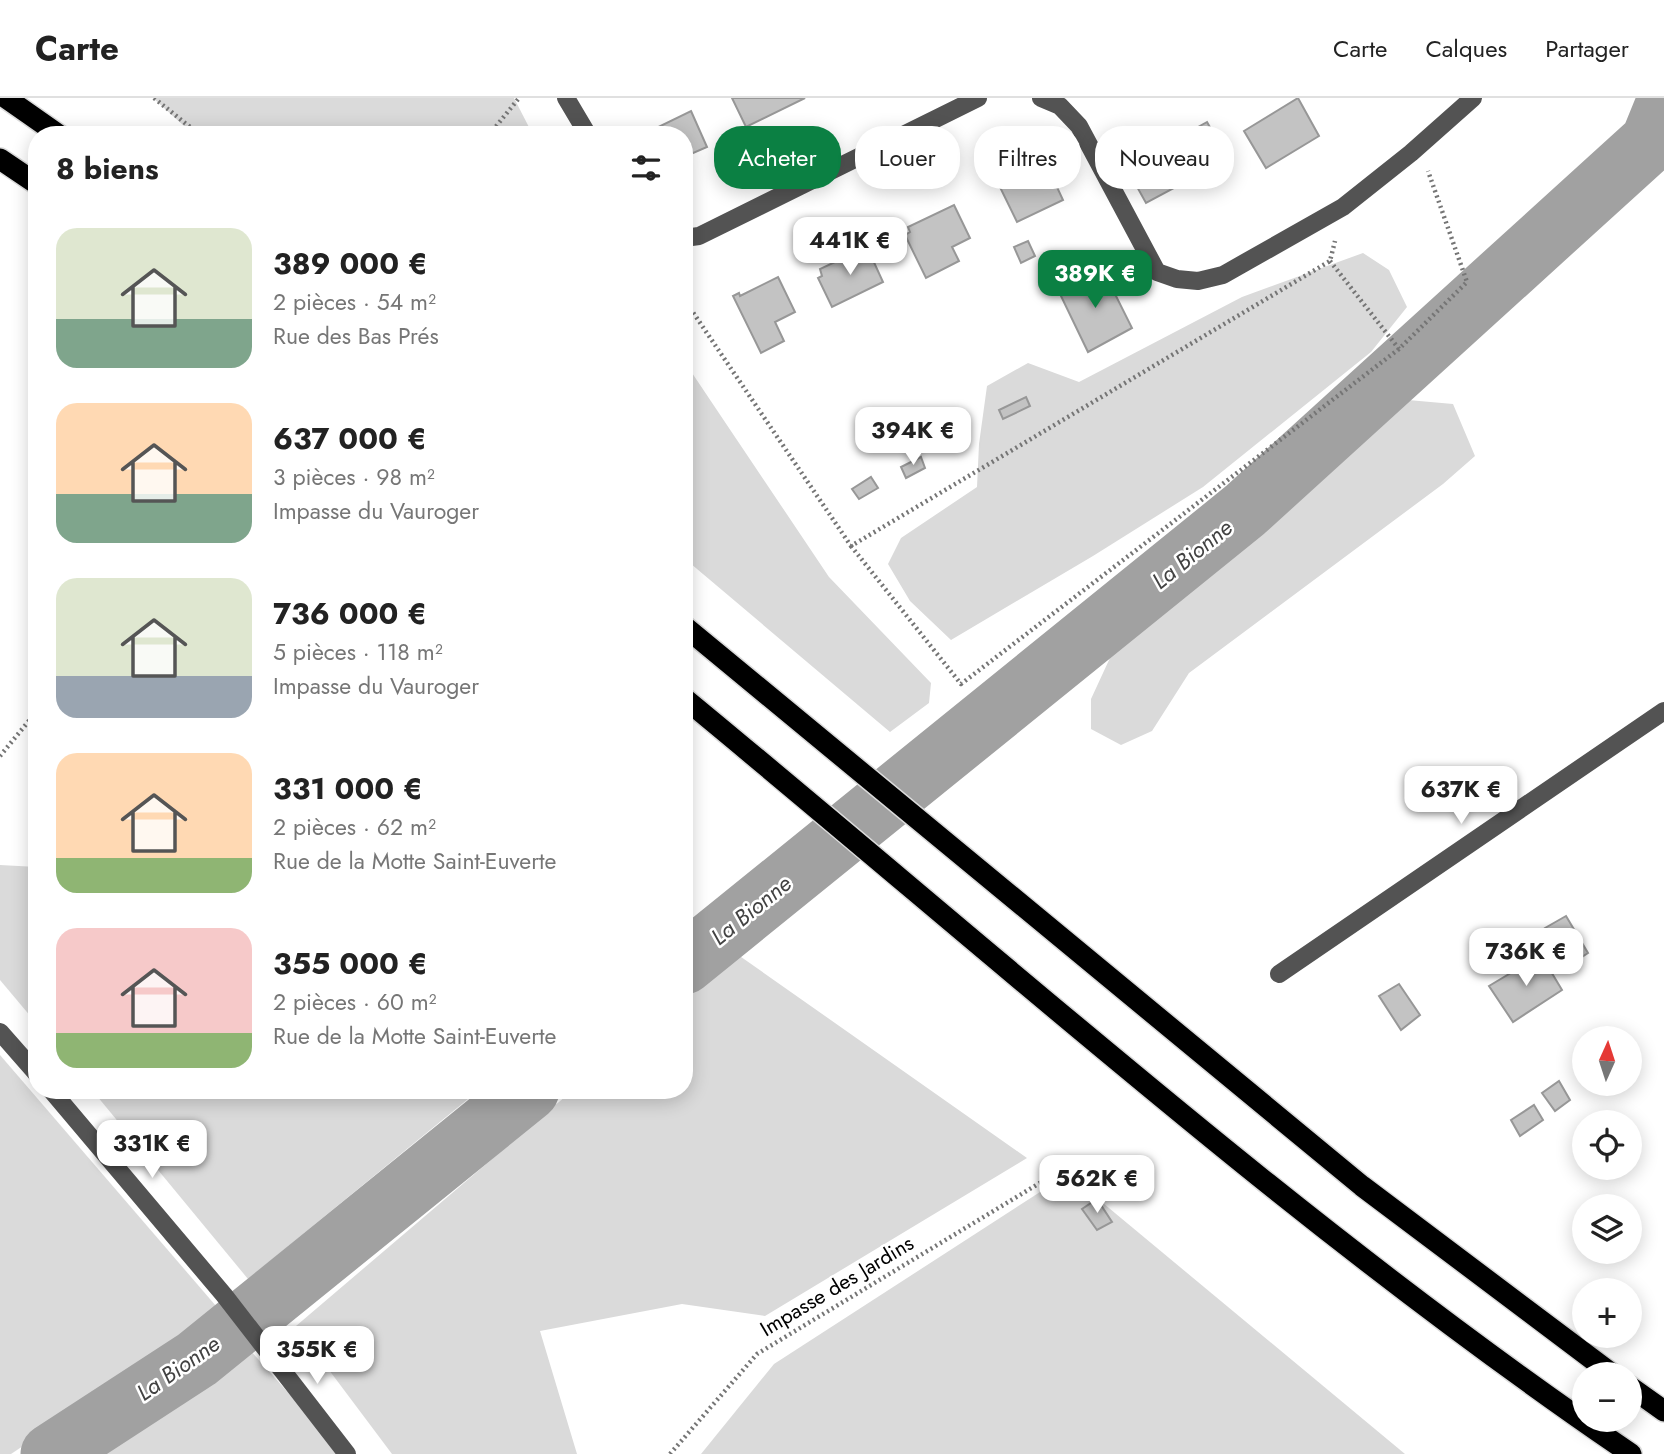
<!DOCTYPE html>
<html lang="fr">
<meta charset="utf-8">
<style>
body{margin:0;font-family:Jost,sans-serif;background:#f2f2f2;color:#222;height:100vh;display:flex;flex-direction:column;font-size:26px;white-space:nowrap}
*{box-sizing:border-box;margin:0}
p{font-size:23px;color:#767676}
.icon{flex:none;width:38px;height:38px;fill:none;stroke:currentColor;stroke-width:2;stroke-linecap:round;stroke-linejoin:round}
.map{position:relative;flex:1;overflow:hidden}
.panel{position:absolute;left:28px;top:28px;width:665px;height:973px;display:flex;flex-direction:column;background:#fff;border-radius:28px;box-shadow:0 4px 18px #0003}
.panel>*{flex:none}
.guide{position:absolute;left:714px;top:28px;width:665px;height:63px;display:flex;gap:14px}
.needle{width:46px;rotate:3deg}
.fabs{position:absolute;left:1572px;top:928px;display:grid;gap:14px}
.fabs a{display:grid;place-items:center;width:70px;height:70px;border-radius:50%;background:#fff;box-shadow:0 4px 18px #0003;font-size:35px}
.price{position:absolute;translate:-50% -60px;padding:0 16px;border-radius:14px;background:#fff;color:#222;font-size:23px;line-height:46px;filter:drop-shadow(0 2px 4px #0008)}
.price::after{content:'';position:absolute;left:50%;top:42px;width:21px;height:16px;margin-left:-10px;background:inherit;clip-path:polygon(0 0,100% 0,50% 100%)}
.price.selected{background:#0b8043;color:#fff}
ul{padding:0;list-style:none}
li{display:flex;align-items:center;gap:21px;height:175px;padding:0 28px}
li span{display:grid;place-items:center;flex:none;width:196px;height:140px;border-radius:21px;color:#555}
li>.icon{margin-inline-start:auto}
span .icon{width:84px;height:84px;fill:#fffc;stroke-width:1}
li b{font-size:30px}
h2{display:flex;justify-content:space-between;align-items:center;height:84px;padding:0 28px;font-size:30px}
.chip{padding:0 24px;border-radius:28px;background:#fff;box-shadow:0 4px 18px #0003;font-size:24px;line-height:63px}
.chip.selected{background:#0b8043;color:#fff}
header{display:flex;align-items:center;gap:42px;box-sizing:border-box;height:98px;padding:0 35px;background:#fff;border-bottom:2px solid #e0e0e0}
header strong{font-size:33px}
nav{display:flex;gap:38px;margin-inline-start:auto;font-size:24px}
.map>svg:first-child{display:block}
.green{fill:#dadada}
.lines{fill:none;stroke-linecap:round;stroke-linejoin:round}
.river{stroke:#a1a1a1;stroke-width:61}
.building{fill:#c3c3c3;stroke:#979797;stroke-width:2}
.highway-casing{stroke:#dbdbdb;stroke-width:24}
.path{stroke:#757575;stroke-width:4.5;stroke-dasharray:2 3.5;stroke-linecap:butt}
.minor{stroke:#535353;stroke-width:18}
.highway{stroke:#000;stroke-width:21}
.labels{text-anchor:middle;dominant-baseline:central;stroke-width:5;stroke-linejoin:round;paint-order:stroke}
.street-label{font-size:21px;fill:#000;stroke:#fff}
.water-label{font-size:23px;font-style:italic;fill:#424242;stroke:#fff}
</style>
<header>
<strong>Carte</strong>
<nav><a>Carte</a><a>Calques</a><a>Partager</a></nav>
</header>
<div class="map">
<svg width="1664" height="1356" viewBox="0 0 1664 1356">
<rect width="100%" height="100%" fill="#fff"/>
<g class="green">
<polygon points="153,0 514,0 533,37 194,37"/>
<polygon points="1363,155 1389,172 1407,209 1371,254 1203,389 1093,458 951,542 910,503 888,466 901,440 977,389 979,346 987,288 1028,265 1079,284 1242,199"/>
<polygon points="684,263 829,479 931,585 929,605 890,634 684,460"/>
<polygon points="1408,302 1453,306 1475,358 1443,386 1189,575 1152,633 1121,647 1091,631 1091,601 1115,549"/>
<polygon points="0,767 37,769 37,926 0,882"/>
<polygon points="734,854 1027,1060 765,1218 682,1206 540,1233 577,1356 392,1356 296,1228 573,992 684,992 684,897"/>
<polygon points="0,957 222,1215 11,1356 0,1356"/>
<polygon points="92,992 479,992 248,1181"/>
<polygon points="1068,1076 1405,1356 701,1356 774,1266"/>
<polygon points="241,1242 343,1356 43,1356"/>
</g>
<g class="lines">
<g class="river">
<polyline points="684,866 1245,412 1651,43 1664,11"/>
<polyline points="51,1356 197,1261 529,992"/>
</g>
</g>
<g class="building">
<polygon points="732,0 805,0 746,29"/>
<polygon points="1298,0 1319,38 1266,70 1244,33"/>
<polygon points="691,13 707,49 684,59 684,37 649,37 648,34"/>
<polygon points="1207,24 1228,61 1146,105 1131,78 1155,65 1150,56"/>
<polygon points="1043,59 1063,102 1017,124 996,81"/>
<polygon points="954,107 970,140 952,149 959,163 926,180 905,137 910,134 908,129"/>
<polygon points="1028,143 1035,158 1021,165 1014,149"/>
<polygon points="867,149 883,184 832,209 818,180 822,178 820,171"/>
<polygon points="1102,170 1132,230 1088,254 1060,196 1066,193 1064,189"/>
<polygon points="778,179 795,214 775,224 784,243 761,255 733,198 739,195 740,198"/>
<polygon points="1026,299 1030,308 1003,321 999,312"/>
<polygon points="921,359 925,370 906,380 901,369"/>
<polygon points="871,379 878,390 859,401 852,391"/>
<polygon points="1566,818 1588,855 1568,868 1545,830"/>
<polygon points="1541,857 1562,892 1513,924 1489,888"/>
<polygon points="1399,886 1420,917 1401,932 1379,898"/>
<polygon points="1559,983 1570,1002 1555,1013 1542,995"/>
<polygon points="1534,1007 1543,1022 1520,1038 1511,1022"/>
<polygon points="1097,1101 1112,1124 1097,1132 1082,1111"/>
</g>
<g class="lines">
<defs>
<g id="highway">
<polyline points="6,0 59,37"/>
<polyline points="0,61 37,86"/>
<polyline points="684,528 1362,1088 1612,1276"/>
<path d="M684 600C995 856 1297 1129 1631 1356"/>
<polyline points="1629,1288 1664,1313"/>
</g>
</defs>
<use href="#highway" class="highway-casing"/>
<g class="path">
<polyline points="154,0 200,37"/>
<polyline points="489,37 519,0"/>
<polyline points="1330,163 1399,251"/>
<polyline points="684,195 688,207 851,448 1330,163 1335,143"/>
<polyline points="851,448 961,586 1399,251 1467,184 1428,73"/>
<polyline points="0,658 37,613"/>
<polyline points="670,1356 757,1256 1048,1080"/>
</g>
<g class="minor">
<polyline points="566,0 588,37"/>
<polyline points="1041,0 1060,8 1079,28 1157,174 1177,181 1198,183 1223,177 1343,109 1411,55 1473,0"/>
<polyline points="684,140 699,138 978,0"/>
<polyline points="1279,876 1664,613"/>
<polyline points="0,934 37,976"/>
<polyline points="51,992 224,1197 347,1356"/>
</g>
<use href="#highway" class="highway"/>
</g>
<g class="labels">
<g class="street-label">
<text transform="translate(837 1188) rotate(-31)">Impasse des Jardins</text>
</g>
<g class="water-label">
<text transform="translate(1192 456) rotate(-39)">La Bionne</text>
<text transform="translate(751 812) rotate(-39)">La Bionne</text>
<text transform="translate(178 1270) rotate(-35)">La Bionne</text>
</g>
</g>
</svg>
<div class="fabs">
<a><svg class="needle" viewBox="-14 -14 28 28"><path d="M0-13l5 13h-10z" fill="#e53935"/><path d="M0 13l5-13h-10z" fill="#767676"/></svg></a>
<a><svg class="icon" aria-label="locate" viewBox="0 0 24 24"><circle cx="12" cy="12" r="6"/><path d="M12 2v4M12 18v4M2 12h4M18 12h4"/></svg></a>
<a><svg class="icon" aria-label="layers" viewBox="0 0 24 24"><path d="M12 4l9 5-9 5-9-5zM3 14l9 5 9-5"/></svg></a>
<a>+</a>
<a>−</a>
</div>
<b class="price" style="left:850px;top:179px">441K €</b>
<b class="price selected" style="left:1095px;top:212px">389K €</b>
<b class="price" style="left:913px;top:369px">394K €</b>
<b class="price" style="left:1461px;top:728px">637K €</b>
<b class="price" style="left:1526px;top:890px">736K €</b>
<b class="price" style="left:152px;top:1082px">331K €</b>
<b class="price" style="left:1097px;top:1117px">562K €</b>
<b class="price" style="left:317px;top:1288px">355K €</b>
<div class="guide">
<a class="chip selected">Acheter</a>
<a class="chip">Louer</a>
<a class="chip">Filtres</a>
<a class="chip">Nouveau</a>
</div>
<section class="panel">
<h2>8 biens<svg class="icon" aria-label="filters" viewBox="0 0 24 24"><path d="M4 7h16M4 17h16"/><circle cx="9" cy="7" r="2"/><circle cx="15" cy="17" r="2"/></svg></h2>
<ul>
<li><span style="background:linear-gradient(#dfe7d0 65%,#7fa58c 0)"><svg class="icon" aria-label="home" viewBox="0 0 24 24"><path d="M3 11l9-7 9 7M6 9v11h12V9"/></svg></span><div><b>389 000 €</b><p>2 pièces · 54 m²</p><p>Rue des Bas Prés</p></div></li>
<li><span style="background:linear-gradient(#ffd9b3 65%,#7fa58c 0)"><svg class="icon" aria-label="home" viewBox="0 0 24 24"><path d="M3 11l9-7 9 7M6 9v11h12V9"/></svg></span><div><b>637 000 €</b><p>3 pièces · 98 m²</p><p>Impasse du Vauroger</p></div></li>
<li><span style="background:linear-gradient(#dfe7d0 70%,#9aa5b1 0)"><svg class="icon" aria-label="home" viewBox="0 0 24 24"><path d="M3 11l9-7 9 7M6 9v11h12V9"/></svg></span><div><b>736 000 €</b><p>5 pièces · 118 m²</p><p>Impasse du Vauroger</p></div></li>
<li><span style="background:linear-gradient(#ffd9b3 75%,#8fb573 0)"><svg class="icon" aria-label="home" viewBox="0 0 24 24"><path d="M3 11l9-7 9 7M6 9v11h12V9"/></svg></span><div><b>331 000 €</b><p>2 pièces · 62 m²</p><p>Rue de la Motte Saint-Euverte</p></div></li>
<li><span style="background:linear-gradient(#f6c9c9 75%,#8fb573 0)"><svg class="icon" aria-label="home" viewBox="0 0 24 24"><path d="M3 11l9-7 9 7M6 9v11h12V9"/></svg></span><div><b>355 000 €</b><p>2 pièces · 60 m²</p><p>Rue de la Motte Saint-Euverte</p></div></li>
</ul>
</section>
</div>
